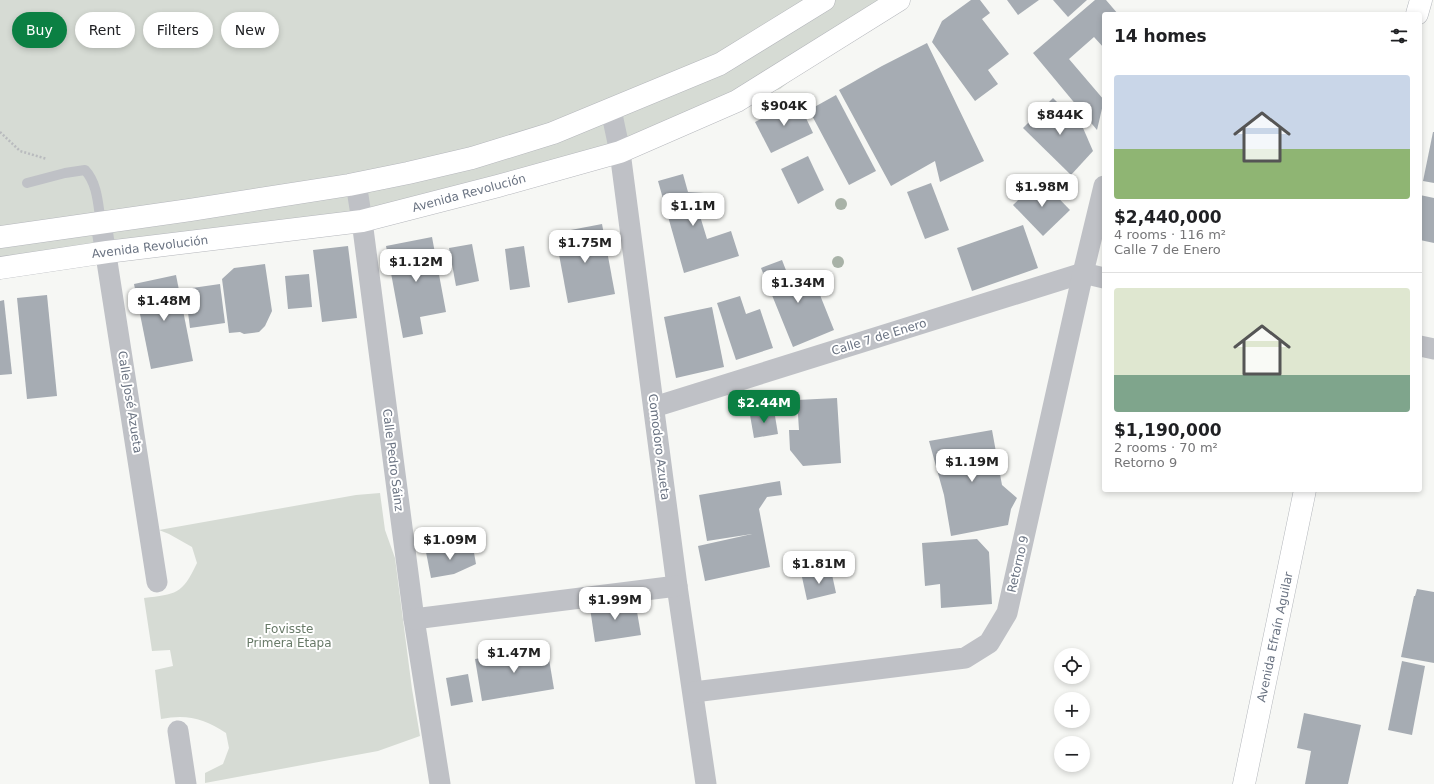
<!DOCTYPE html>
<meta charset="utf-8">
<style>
body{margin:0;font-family:"DejaVu Sans",sans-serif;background:#f6f6f6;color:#202124;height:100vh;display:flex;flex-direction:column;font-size:15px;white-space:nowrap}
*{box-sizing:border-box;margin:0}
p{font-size:13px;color:#757577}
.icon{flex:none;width:22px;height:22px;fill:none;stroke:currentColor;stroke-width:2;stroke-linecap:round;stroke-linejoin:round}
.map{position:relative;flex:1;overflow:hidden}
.panel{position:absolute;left:1102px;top:12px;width:320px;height:480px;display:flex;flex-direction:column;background:#fff;border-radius:4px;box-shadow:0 2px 6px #0003}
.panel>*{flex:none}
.hud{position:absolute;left:12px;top:12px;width:380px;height:36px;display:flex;gap:8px}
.buttons{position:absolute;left:1054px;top:648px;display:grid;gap:8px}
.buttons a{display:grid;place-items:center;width:36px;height:36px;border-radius:50%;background:#fff;box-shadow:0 2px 6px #0003;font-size:20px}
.price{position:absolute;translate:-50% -34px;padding:0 9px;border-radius:8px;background:#fff;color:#222;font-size:13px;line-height:26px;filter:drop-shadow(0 1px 2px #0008)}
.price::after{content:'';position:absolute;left:50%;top:24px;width:12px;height:9px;margin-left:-6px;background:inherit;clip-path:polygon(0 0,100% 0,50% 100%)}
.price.selected{background:#0b8043;color:#fff}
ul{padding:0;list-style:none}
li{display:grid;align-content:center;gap:8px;height:212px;padding:0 12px}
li+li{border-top:1px solid #e0e0e0}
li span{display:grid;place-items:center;height:124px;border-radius:4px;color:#555}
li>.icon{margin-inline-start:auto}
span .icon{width:72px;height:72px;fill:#fffc;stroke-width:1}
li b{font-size:17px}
h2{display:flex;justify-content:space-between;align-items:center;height:48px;padding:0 12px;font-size:17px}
.tag{padding:0 14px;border-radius:18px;background:#fff;box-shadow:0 2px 6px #0003;font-size:14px;line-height:36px}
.tag.selected{background:#0b8043;color:#fff}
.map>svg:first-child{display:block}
.green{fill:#d6dbd4}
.building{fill:#a6acb3}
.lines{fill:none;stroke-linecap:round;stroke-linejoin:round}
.secondary-casing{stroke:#b4b7bc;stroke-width:23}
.primary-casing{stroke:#b5b7bc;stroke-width:23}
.path{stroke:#b9bbbe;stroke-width:2.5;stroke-dasharray:2 2;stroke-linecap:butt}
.service{stroke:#bfc1c6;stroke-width:10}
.minor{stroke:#bfc1c6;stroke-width:21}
.secondary{stroke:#fff;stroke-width:22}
.primary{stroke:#fff;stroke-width:22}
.tree{fill:#a8b2a7}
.labels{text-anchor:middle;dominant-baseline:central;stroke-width:4;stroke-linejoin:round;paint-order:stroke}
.street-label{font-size:12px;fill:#6a7382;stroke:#fff}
.park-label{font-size:12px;fill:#687a68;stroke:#fff}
</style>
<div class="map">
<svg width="1434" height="784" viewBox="0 0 1434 784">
<rect width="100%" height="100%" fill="#f6f7f4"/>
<g class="green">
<polygon points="0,0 892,0 780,89 446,206 0,275"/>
<path d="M380 493 385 530 395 558 412 689 420 736 378 751 205 783V773L223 764 229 748 226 733C204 718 186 714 161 719L155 670 173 666 170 650 152 651 144 598C176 594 182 595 197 563L192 547 169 534 159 530 356 495Z"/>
</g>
<g class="building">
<polygon points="971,0 980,0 990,13 982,19 1009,54 988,70 998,84 975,101 932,42 942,21"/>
<polygon points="1007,0 1039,0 1018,15"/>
<polygon points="1053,0 1087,0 1068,17"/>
<polygon points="1095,0 1106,0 1118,14 1104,14 1104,48 1094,37 1069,59 1104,100 1097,130 1033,53"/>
<polygon points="927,43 984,161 940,182 935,161 891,186 839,90 882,66"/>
<polygon points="836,95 876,171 849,185 809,110"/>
<polygon points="1053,98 1083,128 1093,151 1071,175 1023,128"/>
<polygon points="798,101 813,133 771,153 755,122"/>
<polygon points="1433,132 1434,132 1434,183 1423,181"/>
<polygon points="808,156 824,190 798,204 781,169"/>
<polygon points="683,174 688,192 704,193 711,212 700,216 707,239 731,231 739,256 684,273 658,181"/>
<polygon points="1040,179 1070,210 1043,236 1013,205"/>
<polygon points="931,183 949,230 925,239 907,192"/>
<polygon points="1420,195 1434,198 1434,243 1420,240"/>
<polygon points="602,224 615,294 568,303 555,233"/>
<polygon points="1023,225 1038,268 972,291 957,248"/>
<polygon points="432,237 446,312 420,317 423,334 403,338 386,246"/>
<polygon points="472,244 479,281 456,286 449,248"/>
<polygon points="348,246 357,318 322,322 313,250"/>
<polygon points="524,246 530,287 510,290 505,249"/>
<polygon points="782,260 789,278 810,270 834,330 793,347 761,268"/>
<polygon points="265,264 272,311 265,326 259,332 244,334 240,332 229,333 222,279 234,268"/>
<polygon points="309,274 312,307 288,309 285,276"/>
<polygon points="176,275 193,361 151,369 134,284"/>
<polygon points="220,284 225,323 190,328 185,289"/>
<polygon points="47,295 57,396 27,399 17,298"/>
<polygon points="740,296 746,314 760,309 773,348 736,360 717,303"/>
<polygon points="4,300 12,374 0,375 0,301"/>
<polygon points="712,307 724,367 676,378 664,317"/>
<polygon points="837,398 841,463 803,466 790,450 789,430 799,430 797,400"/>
<polygon points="774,410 778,434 754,438 750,415"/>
<polygon points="992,430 1002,485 1017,498 1011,509 1008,525 951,536 944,495 929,441"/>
<polygon points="780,481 782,495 767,497 759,509 770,567 705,581 698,546 752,534 707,541 699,495"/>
<polygon points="977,539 989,552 992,604 941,608 940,584 925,586 922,543"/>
<polygon points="473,547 476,564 454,574 431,578 426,552 448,548"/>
<polygon points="831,570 836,593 807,600 802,577"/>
<polygon points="1417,589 1434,592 1434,663 1401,657 1414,596 1415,596"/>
<polygon points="635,600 641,635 595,642 590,608"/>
<polygon points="547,647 554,689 482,701 475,659"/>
<polygon points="1402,661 1425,666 1412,735 1388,730"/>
<polygon points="468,674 473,702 451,706 446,678"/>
<polygon points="1304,713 1361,725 1348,784 1305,784 1311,751 1297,748"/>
</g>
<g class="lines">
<defs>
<g id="secondary">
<polyline points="1417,14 1421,0"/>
<polyline points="1244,784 1305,490"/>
</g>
<g id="primary">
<polyline points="0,237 190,210 349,185 408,173 472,158 553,133 720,64 824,0"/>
<polyline points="0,268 107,252 362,221 498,186 620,152 737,101 899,0"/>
</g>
</defs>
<use href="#secondary" class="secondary-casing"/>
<use href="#primary" class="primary-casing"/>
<polyline class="path" points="0,132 20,151 47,159"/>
<path class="service" d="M27 183 65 173 85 170C98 184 98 206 101 223"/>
<g class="minor">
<polyline points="611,110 620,152 677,586 706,784"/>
<polyline points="356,183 362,221 414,619 440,784"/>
<polyline points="101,223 157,582"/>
<polyline points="1420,346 1434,349"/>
<polyline points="654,407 1083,273 1104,278"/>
<polyline points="414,619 677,586"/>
<polyline points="694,692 965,658 989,643 1007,613 1083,273 1104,186"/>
<polyline points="178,731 186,784"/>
</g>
<use href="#secondary" class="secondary"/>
<use href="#primary" class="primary"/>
</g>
<g class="tree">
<circle cx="841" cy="204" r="6"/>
<circle cx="838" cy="262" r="6"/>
</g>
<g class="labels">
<g class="street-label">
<text transform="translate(469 193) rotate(-15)">Avenida Revolución</text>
<text transform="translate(150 247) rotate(-7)">Avenida Revolución</text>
<text transform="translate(879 337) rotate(-17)">Calle 7 de Enero</text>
<text transform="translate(130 402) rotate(81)">Calle José Azueta</text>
<text transform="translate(659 447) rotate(83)">Comodoro Azueta</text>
<text transform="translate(393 460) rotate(83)">Calle Pedro Sáinz</text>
<text transform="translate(1018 564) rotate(-77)">Retorno 9</text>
<text transform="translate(1275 637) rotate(-78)">Avenida Efraín Aguilar</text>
</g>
<g class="park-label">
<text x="289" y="629">Fovisste<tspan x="289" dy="14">Primera Etapa</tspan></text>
</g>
</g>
</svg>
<div class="buttons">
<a><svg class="icon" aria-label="locate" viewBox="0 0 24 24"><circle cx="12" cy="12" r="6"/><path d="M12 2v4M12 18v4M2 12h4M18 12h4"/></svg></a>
<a>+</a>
<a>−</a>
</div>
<b class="price" style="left:784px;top:127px">$904K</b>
<b class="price" style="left:1060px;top:136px">$844K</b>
<b class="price" style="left:1042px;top:208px">$1.98M</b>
<b class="price" style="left:693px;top:227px">$1.1M</b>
<b class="price" style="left:585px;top:264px">$1.75M</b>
<b class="price" style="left:416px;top:283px">$1.12M</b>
<b class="price" style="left:798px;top:304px">$1.34M</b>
<b class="price" style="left:164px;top:322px">$1.48M</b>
<b class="price selected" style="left:764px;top:424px">$2.44M</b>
<b class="price" style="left:972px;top:483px">$1.19M</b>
<b class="price" style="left:450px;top:561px">$1.09M</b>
<b class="price" style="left:819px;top:585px">$1.81M</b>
<b class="price" style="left:615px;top:621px">$1.99M</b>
<b class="price" style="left:514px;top:674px">$1.47M</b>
<div class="hud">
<a class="tag selected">Buy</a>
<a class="tag">Rent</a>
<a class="tag">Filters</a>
<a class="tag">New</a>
</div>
<section class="panel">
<h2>14 homes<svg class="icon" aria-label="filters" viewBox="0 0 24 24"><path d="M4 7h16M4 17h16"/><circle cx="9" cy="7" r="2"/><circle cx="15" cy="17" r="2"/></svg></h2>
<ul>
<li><span style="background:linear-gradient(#c9d6e8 60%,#8fb573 0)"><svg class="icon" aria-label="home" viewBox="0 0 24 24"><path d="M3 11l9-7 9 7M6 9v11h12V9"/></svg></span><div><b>$2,440,000</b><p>4 rooms · 116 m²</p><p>Calle 7 de Enero</p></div></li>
<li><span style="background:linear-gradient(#dfe7d0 70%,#7fa58c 0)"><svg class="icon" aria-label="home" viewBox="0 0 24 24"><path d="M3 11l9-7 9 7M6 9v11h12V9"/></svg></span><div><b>$1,190,000</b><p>2 rooms · 70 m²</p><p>Retorno 9</p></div></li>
</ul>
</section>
</div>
